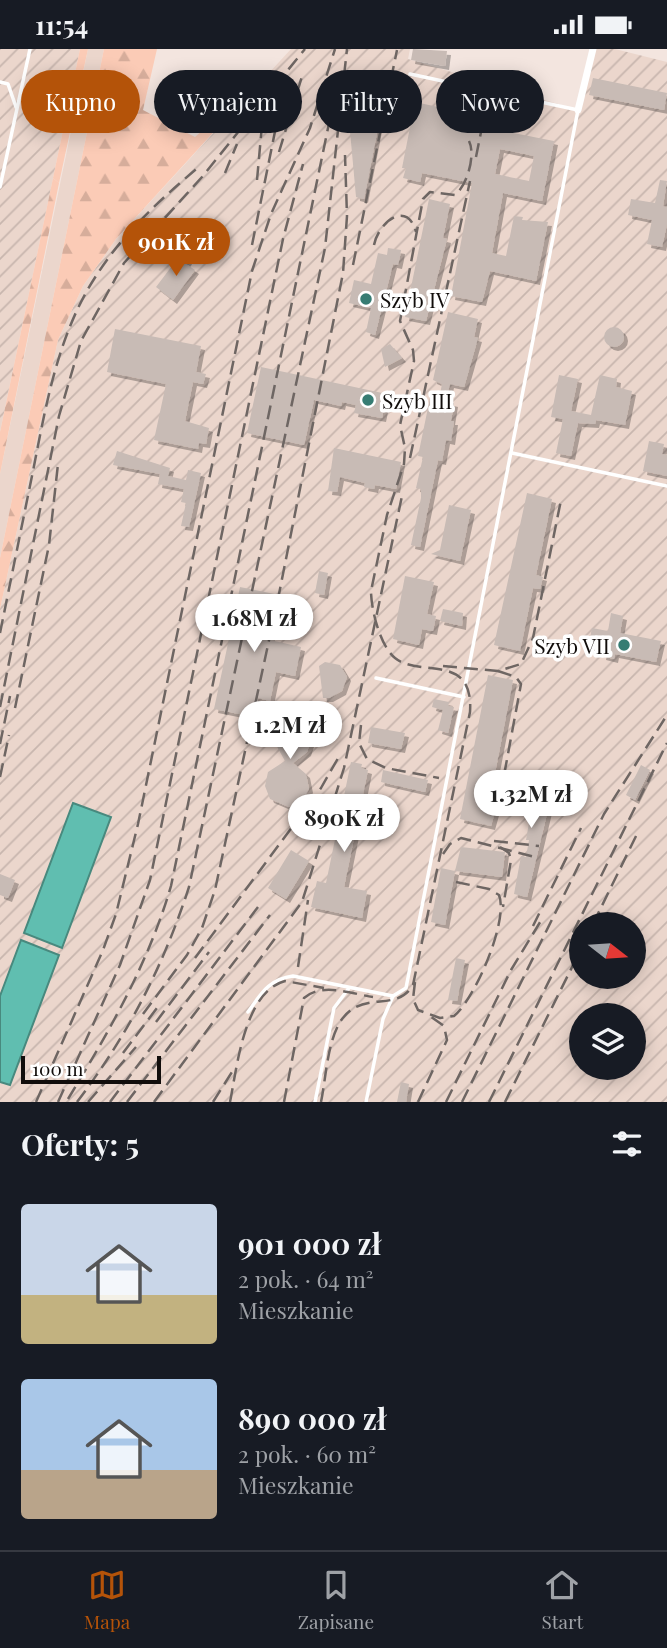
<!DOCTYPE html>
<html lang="pl">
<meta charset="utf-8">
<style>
body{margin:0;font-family:"Playfair Display",serif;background:#20242c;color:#f1f3f6;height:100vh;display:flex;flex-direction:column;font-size:26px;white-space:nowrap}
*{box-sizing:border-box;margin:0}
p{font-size:23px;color:#9ea1a6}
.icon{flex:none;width:38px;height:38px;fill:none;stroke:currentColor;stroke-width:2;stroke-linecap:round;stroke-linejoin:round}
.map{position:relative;height:1053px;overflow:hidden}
.side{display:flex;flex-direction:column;background:#171b24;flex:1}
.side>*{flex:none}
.guide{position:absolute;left:21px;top:21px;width:626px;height:63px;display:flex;gap:14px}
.needle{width:46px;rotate:107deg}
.tools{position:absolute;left:569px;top:863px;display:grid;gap:14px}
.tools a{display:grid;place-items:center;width:77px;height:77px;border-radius:50%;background:#171b24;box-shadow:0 4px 18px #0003;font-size:35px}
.scale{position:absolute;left:21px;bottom:18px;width:140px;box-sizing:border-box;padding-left:7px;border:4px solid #110d0b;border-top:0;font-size:19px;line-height:24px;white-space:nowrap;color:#110d0b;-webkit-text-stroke:5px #fff;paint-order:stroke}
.price{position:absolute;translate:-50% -60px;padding:0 16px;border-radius:24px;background:#fff;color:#222;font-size:23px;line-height:46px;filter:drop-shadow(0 2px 4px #0008)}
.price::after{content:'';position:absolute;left:50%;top:42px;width:21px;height:16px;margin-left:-10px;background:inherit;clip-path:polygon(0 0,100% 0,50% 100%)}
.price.active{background:#b45309;color:#fff}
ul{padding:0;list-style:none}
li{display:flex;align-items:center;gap:21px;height:175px;padding:0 21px}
li span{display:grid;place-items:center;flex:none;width:196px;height:140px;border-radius:7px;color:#555}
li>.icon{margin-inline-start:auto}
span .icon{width:84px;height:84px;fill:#fffc;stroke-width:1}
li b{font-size:30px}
h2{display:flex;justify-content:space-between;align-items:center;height:84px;padding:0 21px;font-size:30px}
.tag{padding:0 24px;border-radius:32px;background:#171b24;box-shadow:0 4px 18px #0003;font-size:24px;line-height:63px}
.tag.active{background:#b45309;color:#fff}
.status{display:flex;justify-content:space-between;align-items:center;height:49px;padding:0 35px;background:#171b24;direction:ltr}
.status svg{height:19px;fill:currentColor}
.dock{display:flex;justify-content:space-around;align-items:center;height:98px;border-top:2px solid #363941;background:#171b24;font-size:19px;color:#9ea1a6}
.dock a{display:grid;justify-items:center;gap:4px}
.dock .active{color:#b45309}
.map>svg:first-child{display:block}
.built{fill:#ebd6cc}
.industrial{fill:url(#industrial-furrows);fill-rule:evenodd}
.green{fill:#fbcbb6}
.forest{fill:url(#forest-firs)}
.water{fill:#60beb0;stroke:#48897e;stroke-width:2}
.building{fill:#c8bbb5;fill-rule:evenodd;filter:url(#shadow)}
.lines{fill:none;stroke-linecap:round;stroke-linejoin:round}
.service{stroke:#fff;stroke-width:3.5}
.minor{stroke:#fff;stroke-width:7}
.rail{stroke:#6e6663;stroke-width:2.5;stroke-dasharray:14 7;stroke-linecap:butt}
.poi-dot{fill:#367c73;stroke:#fff;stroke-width:2.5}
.labels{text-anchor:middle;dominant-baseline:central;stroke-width:7;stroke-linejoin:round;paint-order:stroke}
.poi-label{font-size:21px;fill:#110d0b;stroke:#fff;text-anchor:start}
</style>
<div class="status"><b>11:54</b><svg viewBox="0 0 49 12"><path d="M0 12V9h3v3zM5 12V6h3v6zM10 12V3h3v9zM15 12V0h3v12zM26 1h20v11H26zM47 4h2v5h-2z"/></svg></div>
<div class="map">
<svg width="667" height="1053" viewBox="0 0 667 1053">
<defs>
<pattern id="industrial-furrows" width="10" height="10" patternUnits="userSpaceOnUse" patternTransform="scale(1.75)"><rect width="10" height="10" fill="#ebd6cc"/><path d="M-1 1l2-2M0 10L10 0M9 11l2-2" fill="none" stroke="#c8b6ae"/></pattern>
<pattern id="forest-firs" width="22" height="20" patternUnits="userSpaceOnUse" patternTransform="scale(1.75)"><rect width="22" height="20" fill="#fbcbb6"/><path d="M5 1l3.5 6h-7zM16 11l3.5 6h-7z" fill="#d6ad9b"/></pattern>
<filter id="shadow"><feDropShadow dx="4" dy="4" stdDeviation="0" flood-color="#0004"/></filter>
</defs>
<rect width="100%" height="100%" fill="#f3e5df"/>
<polygon class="built" points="88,0 104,0 0,509 0,425"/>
<g class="industrial">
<polygon points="0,0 80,0 0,383"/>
<path d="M291 0H410L408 10 578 61 593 0H615L667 13V1053H0V560L58 291 83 237 116 190ZM581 875H634V928H581ZM581 966H634V1018H581Z"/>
</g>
<polygon class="green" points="80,0 88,0 59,134 53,129"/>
<g class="forest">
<polygon points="104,0 157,0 143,61 195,88 265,27 116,190 83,237 58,291 0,560 0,509"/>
<polygon points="53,129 59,134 0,425 0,383"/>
</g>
<g class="water">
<polygon points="73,754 111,768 62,899 24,884"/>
<polygon points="21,891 59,906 10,1036 0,1033 0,947"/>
</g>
<g class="building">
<polygon points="413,0 447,2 445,17 411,11"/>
<polygon points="366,23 388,28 364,150 356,148 349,71 350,43 362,43"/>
<polygon points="593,29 667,44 664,61 589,46"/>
<polygon points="164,31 181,34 182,31 220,42 216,63 159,51"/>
<path d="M415 53 475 66 472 76 554 92 542 152 503 144 492 204 506 207 514 167 523 168 522 171 548 173 536 232 490 222 482 253 451 247 472 134 422 124 420 133 403 129 406 119H402ZM500 100 534 107 529 132 495 125Z"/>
<polygon points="660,131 667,132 663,157 667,158 667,175 662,198 647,195 652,171 628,166 631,150 655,154"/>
<polygon points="429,150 450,155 443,189 447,190 426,272 405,268"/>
<polygon points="388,199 401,201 400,207 398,216 393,215 375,286 366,283 371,259 349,254 354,231 371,235 378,204 387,206"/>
<polygon points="181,205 188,211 186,215 195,221 173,251 156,238"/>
<polygon points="448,263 478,270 474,288 478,289 464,338 450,335 446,352 454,354 451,372 454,372 451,392 446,391 442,412 438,411 420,498 411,496 421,449 421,440 416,439 423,408 418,407 430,349 439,350 442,335 433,331"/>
<circle cx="614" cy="288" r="10"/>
<polygon points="115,280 201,297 196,323 206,325 203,335 193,333 185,372 209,379 206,395 199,394 198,400 154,391 166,335 107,323"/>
<polygon points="390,295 402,309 385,318 381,300"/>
<polygon points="261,318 387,345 382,369 354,364 356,356 342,353 341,357 314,351 304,396 247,384"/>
<polygon points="559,326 578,330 571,362 591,366 600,326 617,330 616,338 632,342 625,376 596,371 595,375 578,374 571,407 556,404 563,370 551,368"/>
<polygon points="649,392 664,395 662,405 667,406 667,427 643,422"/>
<polygon points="334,399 401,413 396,440 375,436 374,440 364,438 365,434 340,428 337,443 328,442"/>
<polygon points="117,402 170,419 168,427 186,431 188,421 201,424 189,478 181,477 186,454 181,453 184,440 158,435 160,425 113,416"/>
<polygon points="527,444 552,450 536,526 543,528 540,540 533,539 520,602 494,596"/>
<polygon points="449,456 471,461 460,512 431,505 440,501"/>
<polygon points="319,522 328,524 324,546 315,544"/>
<polygon points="405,527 434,533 427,565 436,567 433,582 422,580 419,596 393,590"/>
<polygon points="240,538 279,546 276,562 290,565 288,575 274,573 270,591 301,598 295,627 276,623 270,652 258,649 254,668 214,660"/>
<polygon points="443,560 463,564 462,577 440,572"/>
<polygon points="611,564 623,567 620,584 661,592 656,613 615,605 614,610 602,607 603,602 588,599 592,579 608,582"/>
<polygon points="325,613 340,616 347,628 342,642 329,649 323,649 319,617"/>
<polygon points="488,626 513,631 490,750 498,752 491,777 460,770"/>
<polygon points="434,650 449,653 448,657 454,658 448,684 438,681 443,661 432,658"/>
<polygon points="289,657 309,661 305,679 310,694 307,703 293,714 306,725 309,740 302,752 289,758 270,750 265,737 268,723 285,712 275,694 277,685 285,677"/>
<polygon points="371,678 405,684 401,700 368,694"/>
<polygon points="351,713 362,715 361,719 368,721 344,838 367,842 362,869 311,858 317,832 326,834"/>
<polygon points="641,716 650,721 635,751 626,746"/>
<polygon points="383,721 428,731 425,743 381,733"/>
<polygon points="514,728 537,733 535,740 552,744 527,848 514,845 521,807 526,808 529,791 526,791 533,751 510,746"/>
<polygon points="461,798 505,803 502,828 455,822"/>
<polygon points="291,801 309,812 286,850 268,839"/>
<polygon points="441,819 455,822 445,876 431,873"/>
<polygon points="0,825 15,831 8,849 0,846"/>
<polygon points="456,909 465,911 457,952 448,951"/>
<polygon points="401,1033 409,1035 406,1053 397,1053"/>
</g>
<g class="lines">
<g class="service">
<polyline points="0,33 8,35 16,58"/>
<polyline points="0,138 30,0"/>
<polyline points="512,404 667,437"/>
<polyline points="376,629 464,648"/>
<path d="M248 963C261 945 269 930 293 927L393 947 406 939 578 61 410 25"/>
<polyline points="315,1053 334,959 349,939"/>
<polyline points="366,1053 383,970 393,947"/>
</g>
<polyline class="minor" points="578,61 593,0"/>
<g class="rail">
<polyline points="262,53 305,0"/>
<polyline points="279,103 303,24"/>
<polyline points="476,108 483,73"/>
<polyline points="225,124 237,95"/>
<polyline points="257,131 262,76"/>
<polyline points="252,196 282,48"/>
<path d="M374 196C378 174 407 150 416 183"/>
<polyline points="353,216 397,1"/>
<polyline points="410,409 470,132"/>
<path d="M0 584C11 530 22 476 33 422 46 356 58 285 96 227 124 183 162 149 201 116"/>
<polyline points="443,617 498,622 521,615 533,589 561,451"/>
<polyline points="498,622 516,628 521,635 505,721"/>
<polyline points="0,658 59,367 81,292 124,214 202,128 268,46"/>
<polyline points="15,659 49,496 58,415"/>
<polyline points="361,676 359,694 367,710 386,719 439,729"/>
<polyline points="0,695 10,647"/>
<polyline points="0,728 9,686"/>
<polyline points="494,792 539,797"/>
<polyline points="500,798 509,804 511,811 503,858"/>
<polyline points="443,805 450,795 461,789 535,808"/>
<polyline points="593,875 638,783"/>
<polyline points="533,877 581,779"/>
<polyline points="195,909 321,739 341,704"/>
<polyline points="298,918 308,851"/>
<path d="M415 933 413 950 418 961 440 969 454 967C475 950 509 871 499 846L489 840 456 833"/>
<polyline points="143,965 187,906 202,879 215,841 279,545 343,224 347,167 345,106"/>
<polyline points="156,973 209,903"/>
<polyline points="123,1004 157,959"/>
<path d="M68 1050C110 981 148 915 171 837L333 55"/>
<polyline points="36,1053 103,901 116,865 138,775 252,222 271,165 310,79 335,0"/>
<polyline points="58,1053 120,916 150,831 283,190 303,115"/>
<path d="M77 1053C128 986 163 918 189 838L325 199 347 0"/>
<polyline points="88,1053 136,998"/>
<polyline points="110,1053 258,858"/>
<polyline points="127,1053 270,866"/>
<polyline points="154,1053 302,853 344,719 402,447"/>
<polyline points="213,1053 232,1023"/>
<path d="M230 1053C237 1019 244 943 285 932L324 939"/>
<path d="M284 1053 304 949C322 933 352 945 373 948"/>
<path d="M321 1053C326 1029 327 995 340 973 362 939 396 965 413 936L470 663C474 603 420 629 395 609 380 597 371 560 371 542L387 466 404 415 405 399 400 376 414 312 413 301 400 272 423 150 430 143 455 146C467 137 476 106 469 92"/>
<polyline points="418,1053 447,991 444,977 430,967"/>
<polyline points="446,1053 511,921 542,870"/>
<polyline points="462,1053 604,765 667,666"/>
<polyline points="489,1053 667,694"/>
<polyline points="505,1053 581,900"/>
</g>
</g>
<g class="poi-dot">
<circle cx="366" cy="250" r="7"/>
<circle cx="368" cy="351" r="7"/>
<circle cx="624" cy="596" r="7"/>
</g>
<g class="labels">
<g class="poi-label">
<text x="380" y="250">Szyb IV</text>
<text x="382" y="351">Szyb III</text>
<text x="610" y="596" text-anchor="end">Szyb VII</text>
</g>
</g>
</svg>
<div class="tools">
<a><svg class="needle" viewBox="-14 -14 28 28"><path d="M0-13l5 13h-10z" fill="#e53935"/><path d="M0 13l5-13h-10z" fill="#9ea1a6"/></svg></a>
<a><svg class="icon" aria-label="layers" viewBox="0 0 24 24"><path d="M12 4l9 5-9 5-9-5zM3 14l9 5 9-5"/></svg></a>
</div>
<div class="scale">100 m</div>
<b class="price active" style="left:176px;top:229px">901K zł</b>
<b class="price" style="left:254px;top:605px">1.68M zł</b>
<b class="price" style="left:290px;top:712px">1.2M zł</b>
<b class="price" style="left:531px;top:781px">1.32M zł</b>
<b class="price" style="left:344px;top:805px">890K zł</b>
<div class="guide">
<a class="tag active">Kupno</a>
<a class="tag">Wynajem</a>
<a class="tag">Filtry</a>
<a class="tag">Nowe</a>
</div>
</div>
<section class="side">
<h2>Oferty: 5<svg class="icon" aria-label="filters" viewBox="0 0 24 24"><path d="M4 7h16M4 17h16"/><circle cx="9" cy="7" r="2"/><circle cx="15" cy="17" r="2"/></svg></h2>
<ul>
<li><span style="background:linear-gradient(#c9d6e8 65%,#c2b280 0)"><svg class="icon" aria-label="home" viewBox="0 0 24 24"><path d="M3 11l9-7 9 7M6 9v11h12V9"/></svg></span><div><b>901 000 zł</b><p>2 pok. · 64 m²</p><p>Mieszkanie</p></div></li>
<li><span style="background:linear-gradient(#a9c7e8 65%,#b9a48a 0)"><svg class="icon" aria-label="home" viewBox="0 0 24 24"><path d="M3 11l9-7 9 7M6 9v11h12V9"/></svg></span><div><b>890 000 zł</b><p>2 pok. · 60 m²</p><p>Mieszkanie</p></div></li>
</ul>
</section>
<nav class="dock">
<a class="active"><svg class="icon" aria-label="map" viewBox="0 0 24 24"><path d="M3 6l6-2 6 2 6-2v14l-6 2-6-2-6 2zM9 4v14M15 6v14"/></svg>Mapa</a>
<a><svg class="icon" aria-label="saved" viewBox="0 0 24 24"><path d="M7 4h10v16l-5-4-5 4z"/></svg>Zapisane</a>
<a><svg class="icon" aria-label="home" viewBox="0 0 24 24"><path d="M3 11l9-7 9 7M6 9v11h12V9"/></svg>Start</a>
</nav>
